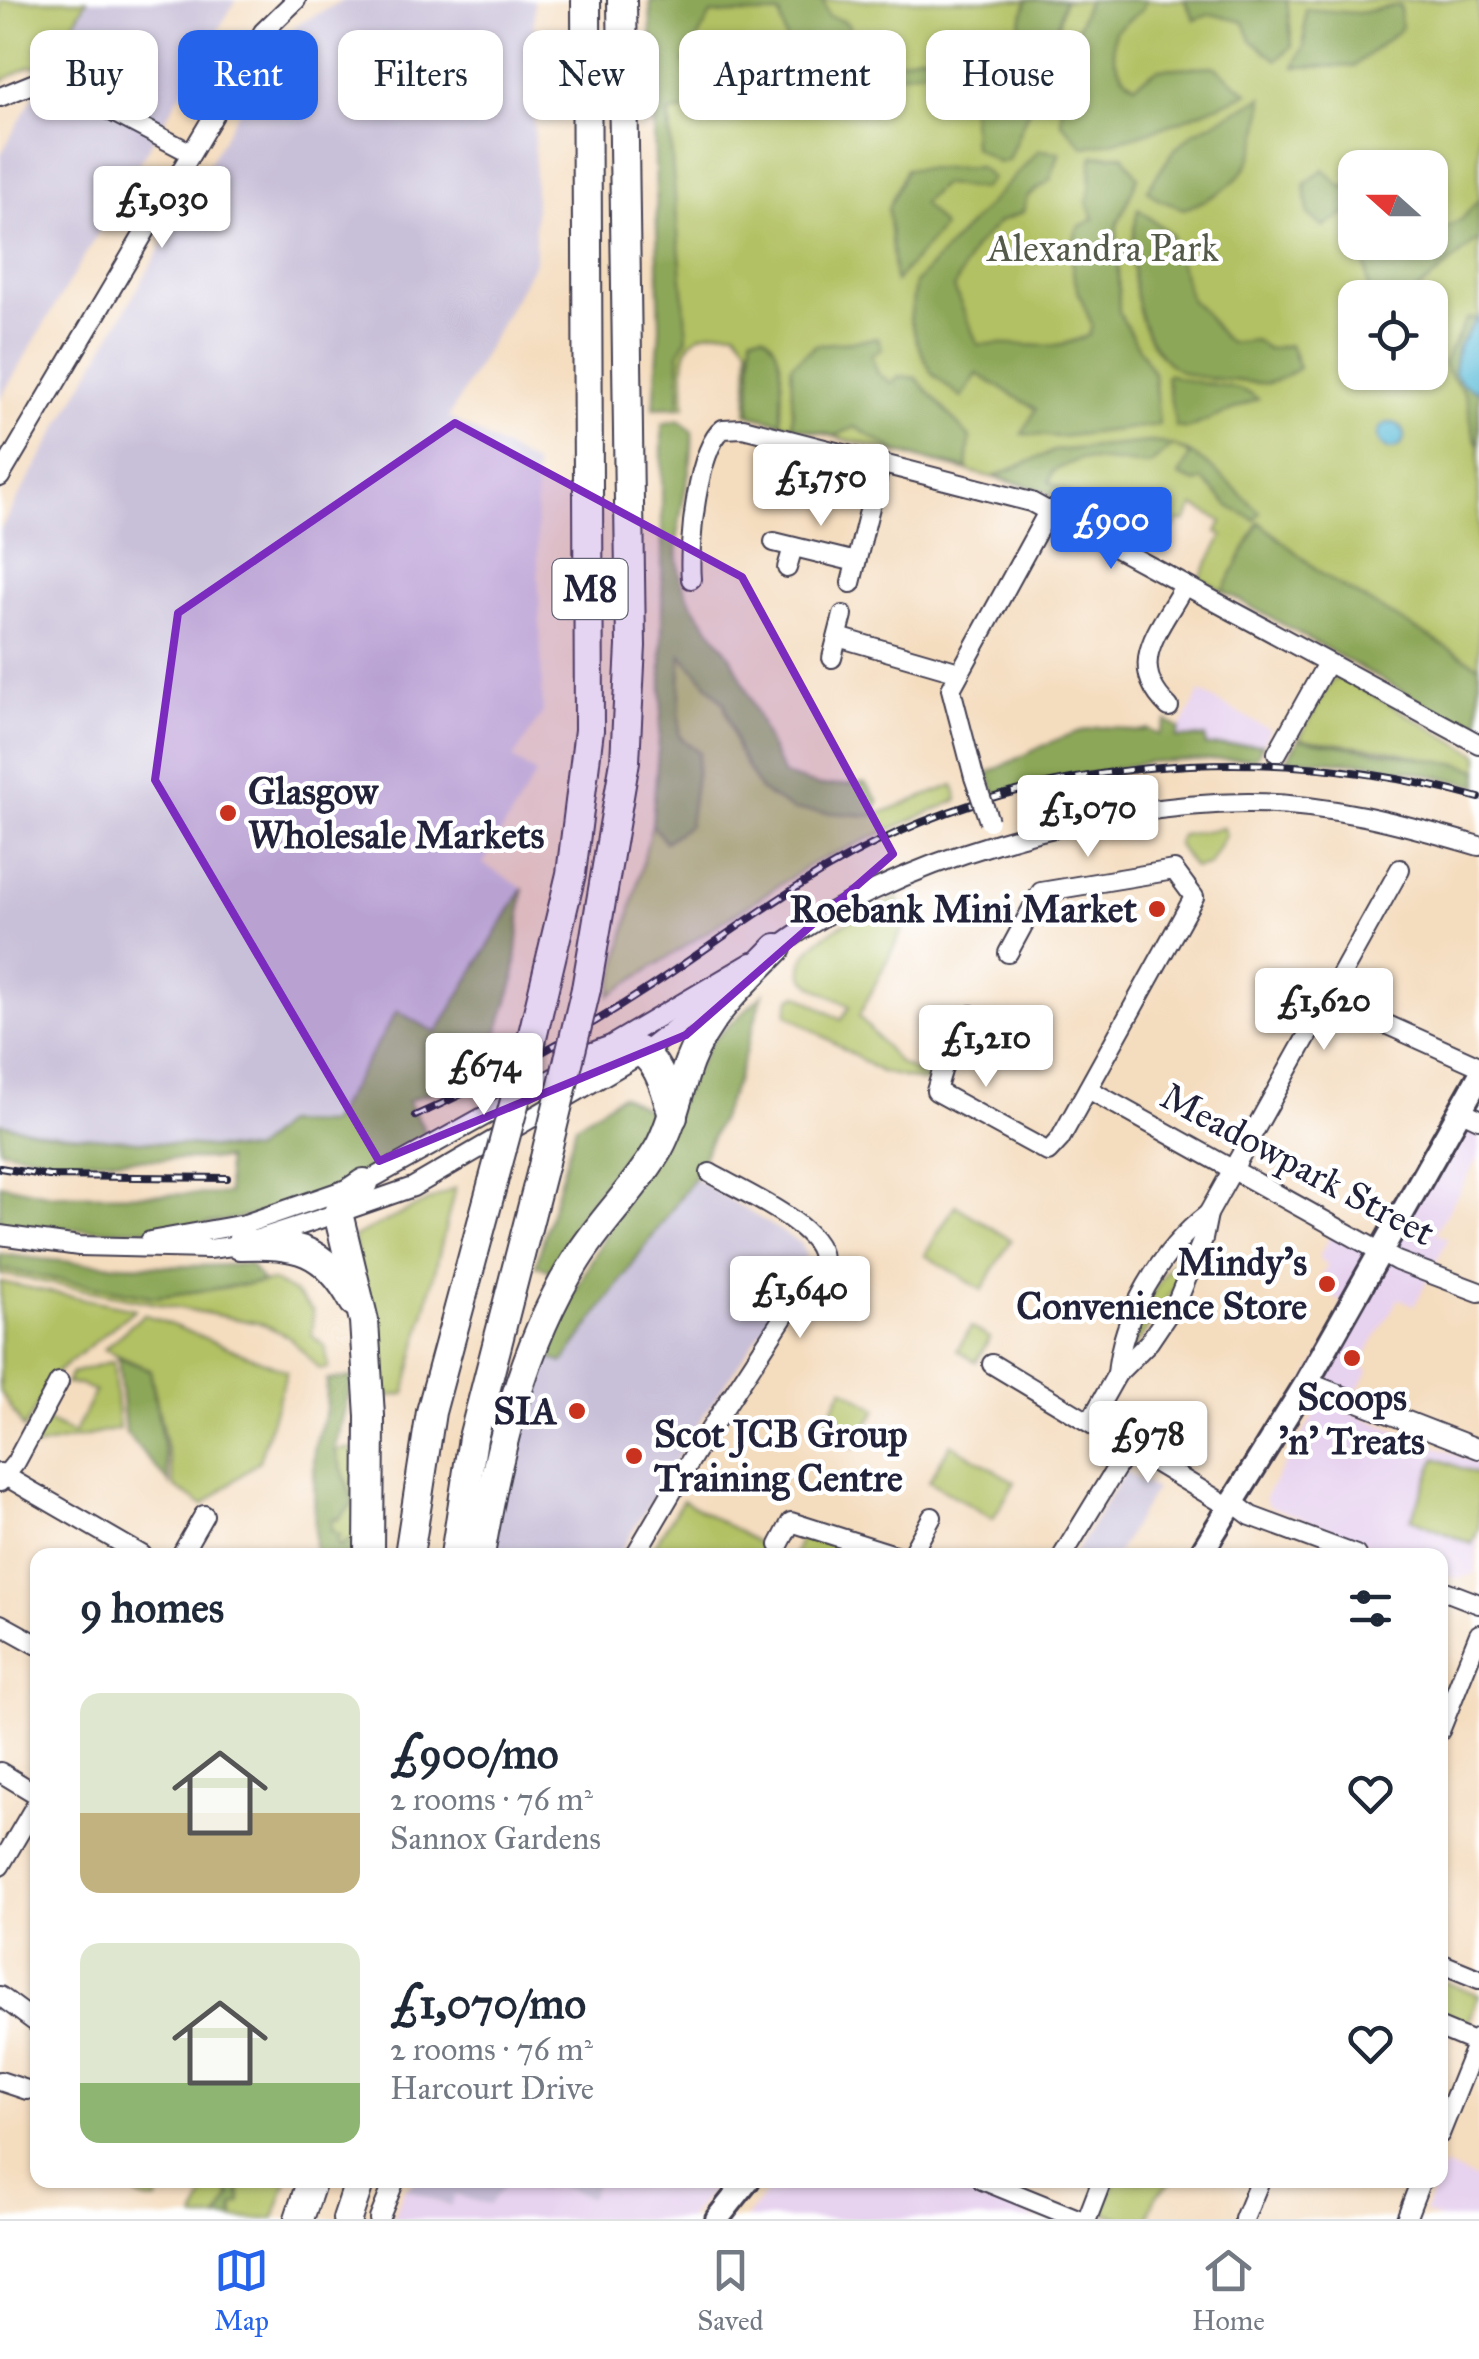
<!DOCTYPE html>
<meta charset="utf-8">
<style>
body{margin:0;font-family:"IM FELL Great Primer",serif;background:#f2f2f3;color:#1f2937;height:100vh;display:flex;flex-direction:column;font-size:38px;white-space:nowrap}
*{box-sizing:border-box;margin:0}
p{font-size:32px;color:#747a83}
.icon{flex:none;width:55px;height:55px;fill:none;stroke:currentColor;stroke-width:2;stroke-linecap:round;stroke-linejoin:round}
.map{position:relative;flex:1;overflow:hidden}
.details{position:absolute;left:30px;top:1548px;width:1418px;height:640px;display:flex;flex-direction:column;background:#fff;border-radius:20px;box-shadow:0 2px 8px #0004}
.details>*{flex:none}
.guide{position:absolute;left:30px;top:30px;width:1420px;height:90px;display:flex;gap:20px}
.needle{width:65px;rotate:291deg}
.tools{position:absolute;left:1338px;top:150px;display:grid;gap:20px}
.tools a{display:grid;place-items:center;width:110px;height:110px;border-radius:20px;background:#fff;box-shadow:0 2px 8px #0004;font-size:50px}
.price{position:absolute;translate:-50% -85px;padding:0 22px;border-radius:10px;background:#fff;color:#222;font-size:32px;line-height:65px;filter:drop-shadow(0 2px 5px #0008)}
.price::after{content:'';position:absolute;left:50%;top:60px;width:30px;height:22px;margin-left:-15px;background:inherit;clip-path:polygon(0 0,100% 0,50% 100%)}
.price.selected{background:#2563eb;color:#fff}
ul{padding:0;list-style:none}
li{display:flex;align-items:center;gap:30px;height:250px;padding:0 50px}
li span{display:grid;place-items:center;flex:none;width:280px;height:200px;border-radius:20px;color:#555}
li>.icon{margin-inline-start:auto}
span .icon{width:120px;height:120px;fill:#fffc;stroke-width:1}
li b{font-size:42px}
h2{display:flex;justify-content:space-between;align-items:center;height:120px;padding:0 50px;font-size:42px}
.tag{padding:0 35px;border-radius:20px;background:#fff;box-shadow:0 2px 8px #0004;font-size:35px;line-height:90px}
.tag.selected{background:#2563eb;color:#fff}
.tabs{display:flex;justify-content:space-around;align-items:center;height:140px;border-top:2px solid #e0e1e3;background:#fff;font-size:28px;color:#747a83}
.tabs a{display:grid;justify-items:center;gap:5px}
.tabs .selected{color:#2563eb}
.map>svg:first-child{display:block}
.built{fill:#e7d2ef}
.industrial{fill:#c8bfd8}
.green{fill:#b2c163;stroke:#6a724f;stroke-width:2.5;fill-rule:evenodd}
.forest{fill:#8da759;stroke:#58644a;stroke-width:2.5}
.water{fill:#5abbd8;stroke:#3e6e8a;stroke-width:2.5}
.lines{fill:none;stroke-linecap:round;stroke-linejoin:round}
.minor-casing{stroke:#423e4f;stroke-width:22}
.major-casing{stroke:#423e4f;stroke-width:28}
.highway-casing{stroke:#423e4f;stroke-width:32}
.minor{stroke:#fff;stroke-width:18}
.major{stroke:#fff;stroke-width:22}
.highway{stroke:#fff;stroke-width:28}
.rail-casing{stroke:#22223b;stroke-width:8}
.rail{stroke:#fff;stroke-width:4;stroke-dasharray:11;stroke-linecap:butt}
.minor-bridge-casing{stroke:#423e4f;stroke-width:22;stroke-linecap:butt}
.highway-bridge-casing{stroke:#423e4f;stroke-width:32;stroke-linecap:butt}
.minor-bridge{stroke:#fff;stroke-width:18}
.highway-bridge{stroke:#fff;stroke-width:28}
.marked{fill:#7b2cbf;fill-opacity:0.2;stroke:#7b2cbf;stroke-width:8;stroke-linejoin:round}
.poi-dot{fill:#c8321e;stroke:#fff;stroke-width:4}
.labels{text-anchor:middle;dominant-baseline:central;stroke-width:9;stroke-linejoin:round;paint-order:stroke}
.shield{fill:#fff;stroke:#646476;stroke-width:2.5}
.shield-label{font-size:35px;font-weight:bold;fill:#22223b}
.park-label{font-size:38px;fill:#545a49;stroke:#fff}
.poi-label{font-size:38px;font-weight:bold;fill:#22223b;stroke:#fff;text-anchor:end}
.street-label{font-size:38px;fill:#22223b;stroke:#fff}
</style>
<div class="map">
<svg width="1479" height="2219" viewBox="0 0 1479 2219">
<rect width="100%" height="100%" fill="#fff"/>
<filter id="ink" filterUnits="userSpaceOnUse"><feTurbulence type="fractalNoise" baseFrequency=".01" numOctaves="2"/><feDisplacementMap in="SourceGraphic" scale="20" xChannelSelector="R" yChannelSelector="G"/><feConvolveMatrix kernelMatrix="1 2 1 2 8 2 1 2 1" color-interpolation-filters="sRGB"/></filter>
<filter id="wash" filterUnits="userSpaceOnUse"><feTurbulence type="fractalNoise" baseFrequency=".0048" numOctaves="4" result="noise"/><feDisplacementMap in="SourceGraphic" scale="40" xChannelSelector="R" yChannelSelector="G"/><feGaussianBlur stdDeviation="2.25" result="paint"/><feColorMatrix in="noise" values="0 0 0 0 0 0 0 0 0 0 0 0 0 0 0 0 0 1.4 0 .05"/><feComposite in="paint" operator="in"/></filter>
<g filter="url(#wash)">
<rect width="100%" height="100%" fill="#f4dcbe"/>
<g class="built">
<polygon points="1200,692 1270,730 1263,744 1205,746 1175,738"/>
<polygon points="1479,1076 1479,1157 1436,1232 1448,1239 1415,1305 1398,1299 1360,1365 1369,1370 1352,1400 1305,1384 1348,1306 1316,1287 1328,1265 1318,1258 1335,1227 1379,1251"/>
<polygon points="1328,1403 1479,1464 1476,1573 1458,1579 1440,1572 1440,1555 1397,1555 1268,1505 1265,1497 1320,1405"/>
<polygon points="1443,2166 1479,2180 1479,2219 1440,2219 1424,2213"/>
<polygon points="509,2180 526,2180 540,2190 550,2182 590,2198 597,2183 591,2180 719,2180 688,2219 392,2219 405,2188 450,2207 455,2195 489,2205"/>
<polygon points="777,2180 944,2180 1039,2219 745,2219"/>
</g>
<g class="industrial">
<polygon points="87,0 236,0 0,399 0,156"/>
<polygon points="344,0 534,0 535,262 449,417 535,465 543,712 513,759 536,774 483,864 523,888 437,1033 396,1011 329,1125 284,1123 253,1151 47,1133 0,1123 0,530 265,65 297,25"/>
<polygon points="694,1178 800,1243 806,1255 802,1271 695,1428 618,1555 487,1555 541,1353 564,1362"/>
<polygon points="1125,1471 1155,1489 1116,1555 1074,1555"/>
<polygon points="417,2180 509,2180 489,2205 455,2195 451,2207 405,2188"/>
<polygon points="526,2180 591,2180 597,2182 590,2198 550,2182 540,2190"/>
</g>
<g class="green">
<polygon points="0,0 87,0 49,67 30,66 0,82"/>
<path d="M667 0H1479V734L1200 578 1223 536 1217 532 1222 521 1194 506 1185 522 1179 520 1175 528 1161 525 1148 548 1041 490 747 414 749 347 736 331C674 325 684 362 685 407H680C679 272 668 136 667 0ZM1355 168H1430V242H1355ZM1355 298H1430V372H1355Z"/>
<polygon points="680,653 724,703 738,751 760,790 873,816 954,785 958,800 813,863 610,995 652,824 665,841 679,736"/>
<polygon points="1342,678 1479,755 1479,770 1383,749 1299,739 1332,680"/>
<polygon points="1223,828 1226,834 1209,865 1194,868 1177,844 1181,835"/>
<path d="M898 898 905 925 859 1016 898 1062 930 1080 925 1082 881 1072 787 1014 791 998 799 995 841 1020 850 1006C839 999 807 987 803 975 792 940 875 908 898 898Z"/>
<polygon points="455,1188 405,1394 377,1398 354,1237"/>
<polygon points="955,1205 1011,1240 982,1290 925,1255"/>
<path d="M1196 1233 1181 1279 1128 1357C1138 1308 1164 1271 1196 1233Z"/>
<polygon points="0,1269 155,1297 273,1281 295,1293 313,1311 312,1335 325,1347 329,1368 320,1369 288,1336 263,1324 0,1274"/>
<polygon points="0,1282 135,1309 56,1373 24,1429 0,1391"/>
<polygon points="144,1314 287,1371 259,1461 203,1505 175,1487 150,1370 104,1349"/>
<polygon points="971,1327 990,1338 976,1362 957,1350"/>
<polygon points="113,1361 119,1429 32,1448 46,1421 74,1434 95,1392 80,1384 66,1384 72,1373"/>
<polygon points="843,1388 877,1409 854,1447 823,1428"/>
<polygon points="951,1444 1015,1482 993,1519 929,1481"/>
<polygon points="358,1448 360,1555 354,1555 356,1547 340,1547 331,1531 332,1518 337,1519 354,1503 335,1450"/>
<polygon points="1436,1458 1479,1475 1479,1527 1472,1544 1411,1519"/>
<polygon points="683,1500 779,1555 648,1555"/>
<polygon points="803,1531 865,1555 794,1555"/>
<polygon points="1440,1980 1479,1995 1466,2030 1440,2019"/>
<path d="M126 2180H156L158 2200C140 2203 134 2195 126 2180Z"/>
<polygon points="209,2180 224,2180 230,2200 218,2219 195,2219"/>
<polygon points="246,2180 287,2180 274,2219 235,2219 232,2206 241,2198 239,2190"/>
<polygon points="1116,2180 1173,2180 1156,2196 1147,2219 1122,2219 1103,2212"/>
</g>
<g class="forest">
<polygon points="650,0 823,0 828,16 845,21 871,59 857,68 795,76 780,14 711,14 685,62 701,89 745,88 757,104 668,113 687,337 679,353 680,407 654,408 660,327"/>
<polygon points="1027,0 1064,0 1049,61 1038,69 1018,59 1016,40"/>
<path d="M1088 0H1146L1142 10 1115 31C1110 54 1115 70 1134 85L1158 69 1214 66 1248 93C1195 115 1142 139 1084 147L1061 122C1062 77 1071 41 1088 0Z"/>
<polygon points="1184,0 1287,0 1292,46 1277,60 1251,40 1244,22 1211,14 1195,20"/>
<polygon points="1400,5 1401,29 1354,66 1294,67 1304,46 1305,9 1357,13"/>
<path d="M918 55C957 55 1012 54 1038 87L1008 160 999 163 973 147 970 76 955 64 895 75 890 69 895 62Z"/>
<path d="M1263 97C1260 161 1245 186 1184 209L1159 200 1147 190 1175 149 1193 133Z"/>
<path d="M1039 150 1060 152 1050 180 1027 197 1023 212 999 222 973 249 954 288 978 345C1021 339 1045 356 1089 335L1092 325C1078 291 1063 265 1078 227L1094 219 1087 202C1094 186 1088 172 1093 156L1123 155 1138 177 1117 226 1119 313 1154 374 1159 425 1059 437 1022 434 1036 409 977 374 962 398 932 374 917 342 910 320 915 283Z"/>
<polygon points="979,167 992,178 982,189 942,184 922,203 943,227 895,282 888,209 906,169"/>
<polygon points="1324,169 1340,186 1351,187 1355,209 1323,227 1308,214 1305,184"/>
<polygon points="1479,199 1479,239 1410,297 1375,297 1368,287 1364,253 1375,243 1430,242 1430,237 1462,219"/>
<path d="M1138 209 1171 234 1191 301C1210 312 1212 330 1230 343L1255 340 1268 349 1290 345 1299 368C1263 390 1268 383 1228 380 1210 378 1190 378 1175 368 1130 337 1127 256 1138 209Z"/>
<path d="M1478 318 1458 347 1454 372 1462 383 1479 392V447C1470 431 1471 414 1466 398 1461 383 1448 378 1443 363L1467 319Z"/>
<path d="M763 334C789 351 780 394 781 422L750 415 752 335Z"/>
<polygon points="878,338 882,349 871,355 878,374 892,383 900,376 916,378 970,438 967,469 897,452 855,427 835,436 793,426 791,365 816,345"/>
<path d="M1169 374C1197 388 1235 380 1258 399L1187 429 1176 427 1166 377Z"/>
<path d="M679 420 692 431C695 473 674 513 678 561 681 604 713 626 733 661 753 698 764 738 784 775L820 786 865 783 879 801 873 816 793 810 760 790 738 751 724 703 681 654 679 736 699 753 689 825 665 842 652 824 662 703V424Z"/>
<path d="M1151 442C1197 444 1226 482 1260 512L1255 520 1230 507 1203 480 1196 483 1179 476 1190 455 1173 445 1150 465 1080 459 1053 471 1049 482 1107 511 1105 517 1130 531 1127 536 1041 490 995 476 1054 451Z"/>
<polygon points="1259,522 1326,577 1479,666 1479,734 1223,591"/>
<path d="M1167 721 1180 729 1176 738 1205 737 1206 746 1263 744 1256 758 1148 762 995 794 988 773C1023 758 1070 726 1109 727 1125 727 1130 735 1148 729L1159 735Z"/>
<polygon points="1299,739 1460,764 1479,770 1479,786 1371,763 1287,759"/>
<path d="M523 888 514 982 486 1069 408 1101 429 1138C397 1155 366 1175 333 1189 225 1236 115 1235 0 1224V1184L51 1195 228 1194 226 1159 53 1160 0 1149V1123L47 1133 253 1151 284 1123 329 1124 397 1011 437 1033Z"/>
<polygon points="763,994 737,1080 694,1178 563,1363 541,1353 711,1042"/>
<polygon points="621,1095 654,1113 577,1220 550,1271 536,1265 576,1125"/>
<path d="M0 1254C84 1266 164 1269 249 1264L263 1282 155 1297 0 1269Z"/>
<polygon points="118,1357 150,1370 170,1484 125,1432"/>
<polygon points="353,1377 335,1450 354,1503 337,1520 332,1518 331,1531 340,1535 336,1542 340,1547 348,1540 355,1544 354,1555 315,1555 314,1448 326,1411 327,1380"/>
<polygon points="224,2180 246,2180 239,2190 241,2202 233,2206 235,2219 218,2218 231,2196"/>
</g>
<g class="water">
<polygon points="1479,317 1479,392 1462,383 1454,372 1458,347"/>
<circle cx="1391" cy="436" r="13"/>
</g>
</g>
<g filter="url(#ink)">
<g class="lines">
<defs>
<g id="minor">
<polyline points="0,97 37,82 69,89 191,153"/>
<polyline points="0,477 263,32 296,0"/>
<polyline points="774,542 856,562"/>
<polyline points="787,568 793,547"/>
<path d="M691 579C688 547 697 448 723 429L743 428 1031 502 1479 744"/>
<polyline points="851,583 881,463"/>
<polyline points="838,637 959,672"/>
<polyline points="832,658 843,615"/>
<path d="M1169 707C1124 664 1160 630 1184 586"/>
<polyline points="1277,753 1326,665"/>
<polyline points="974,777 951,689 1049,510"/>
<path d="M770 953C889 859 1097 804 1248 803 1327 803 1404 824 1479 846"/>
<polyline points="1008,953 1041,892 1174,870 1194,897 1060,1139 1048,1152 936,1091 944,1064 971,1015 1014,1037"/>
<polyline points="1331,992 1352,1009 1479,1066"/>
<polyline points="611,1045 752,962"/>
<polyline points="1088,1089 1397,1261 1479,1292"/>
<polyline points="1460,1110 1479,1119"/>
<polyline points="0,1235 79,1246 209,1249 240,1245 338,1213 413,1187 643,1053 726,988"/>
<polyline points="150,1241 245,1224 364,1183 571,1068"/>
<polyline points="992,1364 1231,1508"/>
<path d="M1117 1374C1122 1315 1161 1250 1208 1214"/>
<polyline points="1307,1382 1479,1449"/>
<polyline points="1090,1422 1117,1374 1149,1342 1178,1299 1203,1239 1208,1214 1400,869"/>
<polyline points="0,1473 142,1555"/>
<polyline points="0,1482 16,1462 59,1382"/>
<polyline points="1234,1503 1251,1516 1356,1555"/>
<polyline points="779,1545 791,1522 895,1555"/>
<polyline points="181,1555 204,1515"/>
<path d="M635 1555 696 1451 822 1258C819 1224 739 1190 710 1173"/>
<polyline points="911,1555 932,1517"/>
<polyline points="1063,1555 1129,1447"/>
<polyline points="1440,1589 1479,1604"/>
<polyline points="0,1624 38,1645"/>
<polyline points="1440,1731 1479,1634"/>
<polyline points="0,1772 38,1795"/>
<polyline points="0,1866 38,1801"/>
<polyline points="1440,1963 1479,1979"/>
<polyline points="0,1996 38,2024"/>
<polyline points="1440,2028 1476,2043"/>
<polyline points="0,2081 27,2090"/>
<polyline points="1440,2134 1479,2037"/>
<polyline points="982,2180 1078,2219"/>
<polyline points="379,2219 395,2180"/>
<polyline points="1087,2219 1102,2180"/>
<polyline points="1244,2219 1260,2180"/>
<polyline points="1406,2219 1421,2180"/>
</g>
<g id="major">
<polyline points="1200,1555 1307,1382 1479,1077"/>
<polyline points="717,2219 748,2180"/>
</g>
<g id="highway">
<polyline points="586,989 625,761 631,646 622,0"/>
<polyline points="532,1038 571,874 589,730 586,0"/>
<path d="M586 1060C597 1056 613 1048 625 1048 657 1047 667 1093 673 1117"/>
<polyline points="364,1183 345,1196 338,1213 364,1321 370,1416 369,1555"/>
<path d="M240 1245C296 1243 325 1248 354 1302"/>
<polyline points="409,1555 431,1412 493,1182"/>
<polyline points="455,1555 473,1438 544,1162"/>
<path d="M480 1555C497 1455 522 1345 577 1259 601 1220 636 1188 659 1148 674 1120 678 1091 689 1062 707 1015 743 983 777 948"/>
<polyline points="299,2219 312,2180"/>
<polyline points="347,2219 360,2180"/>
</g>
</defs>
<use href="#minor" class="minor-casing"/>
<use href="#major" class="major-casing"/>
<use href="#highway" class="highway-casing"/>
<use href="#minor" class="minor"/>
<use href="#major" class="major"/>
<use href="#highway" class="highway"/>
<defs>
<g id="rail">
<path d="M415 1116C494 1080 569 1040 642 992 703 952 762 907 825 870 1020 755 1264 738 1479 798"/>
<polyline points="0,1168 49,1176 227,1178"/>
</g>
</defs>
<use href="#rail" class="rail-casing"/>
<use href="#rail" class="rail"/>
<defs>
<polyline id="minor-bridge" points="974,777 989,821"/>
<g id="highway-bridge">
<polyline points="544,1162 586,989"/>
<polyline points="493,1182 532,1038"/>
</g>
</defs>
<use href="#minor-bridge" class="minor-bridge-casing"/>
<use href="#highway-bridge" class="highway-bridge-casing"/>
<use href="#minor-bridge" class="minor-bridge"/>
<use href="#highway-bridge" class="highway-bridge"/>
</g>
</g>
<path class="marked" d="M455 423 742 577 893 854 686 1035 379 1161 155 780 178 613Z"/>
<g class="poi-dot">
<circle cx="228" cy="813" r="10"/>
<circle cx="1157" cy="909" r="10"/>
<circle cx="1327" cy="1284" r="10"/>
<circle cx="1352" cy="1358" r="10"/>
<circle cx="577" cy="1411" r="10"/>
<circle cx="634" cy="1456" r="10"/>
</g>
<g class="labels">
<rect class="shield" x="552.5" y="559" width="75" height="60" rx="8"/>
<g class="shield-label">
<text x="590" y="589">M8</text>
</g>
<g class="park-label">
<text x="1103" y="248">Alexandra Park</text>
</g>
<g class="poi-label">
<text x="248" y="791" text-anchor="start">Glasgow<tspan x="248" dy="44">Wholesale Markets</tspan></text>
<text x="1137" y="909">Roebank Mini Market</text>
<text x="1307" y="1262">Mindy's<tspan x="1307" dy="44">Convenience Store</tspan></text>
<text x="1352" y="1397" text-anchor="middle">Scoops<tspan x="1352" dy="44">'n' Treats</tspan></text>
<text x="557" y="1411">SIA</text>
<text x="654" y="1434" text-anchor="start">Scot JCB Group<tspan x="654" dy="44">Training Centre</tspan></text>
</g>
<g class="street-label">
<text transform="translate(1298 1164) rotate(28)">Meadowpark Street</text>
</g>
</g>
</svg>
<div class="tools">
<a><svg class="needle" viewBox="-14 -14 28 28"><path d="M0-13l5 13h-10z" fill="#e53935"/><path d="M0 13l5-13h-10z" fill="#747a83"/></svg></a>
<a><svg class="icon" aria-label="locate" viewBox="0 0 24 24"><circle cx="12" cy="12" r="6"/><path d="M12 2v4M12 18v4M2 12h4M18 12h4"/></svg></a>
</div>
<b class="price" style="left:162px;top:251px">£1,030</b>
<b class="price" style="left:821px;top:529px">£1,750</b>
<b class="price selected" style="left:1111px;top:572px">£900</b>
<b class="price" style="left:1088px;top:860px">£1,070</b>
<b class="price" style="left:1324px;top:1053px">£1,620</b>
<b class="price" style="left:986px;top:1090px">£1,210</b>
<b class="price" style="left:484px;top:1118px">£674</b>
<b class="price" style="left:800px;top:1341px">£1,640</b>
<b class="price" style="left:1148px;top:1486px">£978</b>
<div class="guide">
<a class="tag">Buy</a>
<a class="tag selected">Rent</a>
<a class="tag">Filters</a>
<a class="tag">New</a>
<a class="tag">Apartment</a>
<a class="tag">House</a>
</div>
<section class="details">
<h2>9 homes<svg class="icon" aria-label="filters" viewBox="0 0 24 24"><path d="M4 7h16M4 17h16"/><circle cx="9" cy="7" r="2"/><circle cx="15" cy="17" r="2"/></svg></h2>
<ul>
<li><span style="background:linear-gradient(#dfe7d0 60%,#c2b280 0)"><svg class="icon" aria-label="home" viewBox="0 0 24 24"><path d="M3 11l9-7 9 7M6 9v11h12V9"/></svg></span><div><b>£900/mo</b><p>2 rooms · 76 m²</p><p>Sannox Gardens</p></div><svg class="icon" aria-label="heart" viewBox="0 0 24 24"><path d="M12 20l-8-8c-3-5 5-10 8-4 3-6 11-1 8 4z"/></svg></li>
<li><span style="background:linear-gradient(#dfe7d0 70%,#8fb573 0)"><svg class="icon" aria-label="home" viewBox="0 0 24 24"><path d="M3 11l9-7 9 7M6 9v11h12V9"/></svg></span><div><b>£1,070/mo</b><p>2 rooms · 76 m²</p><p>Harcourt Drive</p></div><svg class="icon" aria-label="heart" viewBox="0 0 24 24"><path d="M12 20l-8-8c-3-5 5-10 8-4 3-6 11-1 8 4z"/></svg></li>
</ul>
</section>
</div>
<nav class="tabs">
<a class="selected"><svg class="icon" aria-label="map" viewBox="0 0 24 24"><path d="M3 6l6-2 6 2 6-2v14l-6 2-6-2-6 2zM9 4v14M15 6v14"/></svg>Map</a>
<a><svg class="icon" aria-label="saved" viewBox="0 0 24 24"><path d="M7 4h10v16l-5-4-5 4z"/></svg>Saved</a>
<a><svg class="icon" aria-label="home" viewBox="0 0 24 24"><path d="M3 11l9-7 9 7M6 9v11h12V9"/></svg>Home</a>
</nav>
